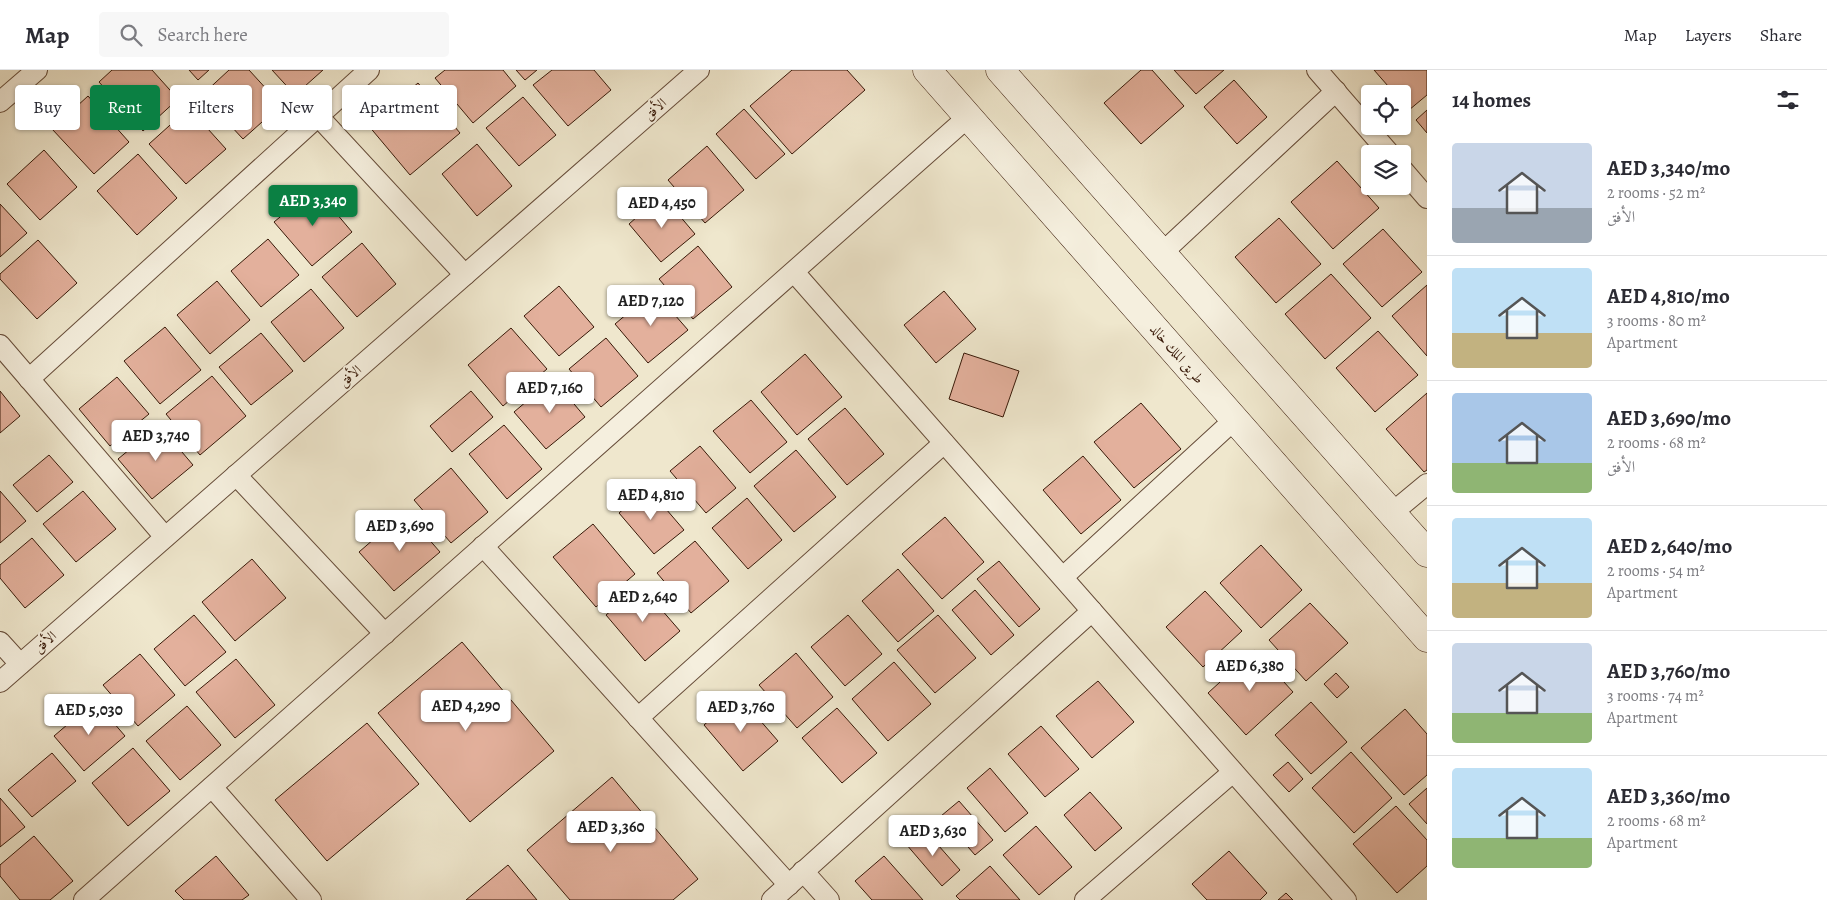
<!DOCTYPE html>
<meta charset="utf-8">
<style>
body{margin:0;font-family:Alegreya,Amiri,serif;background:#f7f7f7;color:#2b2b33;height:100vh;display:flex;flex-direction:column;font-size:19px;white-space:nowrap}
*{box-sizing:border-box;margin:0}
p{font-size:16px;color:#7c7c81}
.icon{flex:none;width:28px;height:28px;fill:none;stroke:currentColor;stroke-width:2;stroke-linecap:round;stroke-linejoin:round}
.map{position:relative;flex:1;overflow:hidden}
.side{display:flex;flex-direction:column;background:#fff;width:400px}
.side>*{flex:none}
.top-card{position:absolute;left:15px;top:15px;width:475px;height:45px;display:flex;gap:10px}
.fabs{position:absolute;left:1361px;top:15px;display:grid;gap:10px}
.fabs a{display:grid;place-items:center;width:50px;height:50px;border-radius:5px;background:#fff;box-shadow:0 1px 4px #0004;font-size:25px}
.price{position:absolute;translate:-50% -42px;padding:0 11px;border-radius:5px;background:#fff;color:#222;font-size:16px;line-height:32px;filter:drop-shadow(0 1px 2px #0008)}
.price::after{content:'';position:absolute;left:50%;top:30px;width:15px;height:11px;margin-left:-8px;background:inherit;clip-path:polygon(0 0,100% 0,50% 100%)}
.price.active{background:#0b8043;color:#fff}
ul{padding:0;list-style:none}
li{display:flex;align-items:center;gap:15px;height:125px;padding:0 25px}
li+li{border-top:1px solid #e1e1e2}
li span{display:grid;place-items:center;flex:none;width:140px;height:100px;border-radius:5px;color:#555}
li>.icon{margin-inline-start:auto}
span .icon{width:60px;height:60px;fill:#fffc;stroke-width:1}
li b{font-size:21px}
h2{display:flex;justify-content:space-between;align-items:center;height:60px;padding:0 25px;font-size:21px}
.pill{padding:0 18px;border-radius:5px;background:#fff;box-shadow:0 1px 4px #0004;font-size:18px;line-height:45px}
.pill.active{background:#0b8043;color:#fff}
header{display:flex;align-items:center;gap:30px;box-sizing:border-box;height:70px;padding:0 25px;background:#fff;border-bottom:1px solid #e1e1e2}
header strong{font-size:24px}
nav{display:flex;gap:28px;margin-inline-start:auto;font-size:18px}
.search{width:350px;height:45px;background:#f7f7f7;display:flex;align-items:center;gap:12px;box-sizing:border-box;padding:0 18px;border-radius:5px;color:#7c7c81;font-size:19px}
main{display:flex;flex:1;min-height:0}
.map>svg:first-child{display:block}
.building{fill:#e3b09c;stroke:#381908}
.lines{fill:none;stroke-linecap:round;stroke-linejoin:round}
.minor-casing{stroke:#664c39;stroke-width:22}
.secondary-casing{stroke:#381908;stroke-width:29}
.minor{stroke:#f5efde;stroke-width:20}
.secondary{stroke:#f5efde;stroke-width:28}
.labels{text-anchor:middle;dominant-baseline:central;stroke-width:4;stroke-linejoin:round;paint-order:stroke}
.street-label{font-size:14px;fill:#381908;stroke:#f5efde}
</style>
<header>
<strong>Map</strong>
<div class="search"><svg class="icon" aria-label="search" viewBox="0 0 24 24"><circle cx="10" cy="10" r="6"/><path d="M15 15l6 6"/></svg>Search here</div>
<nav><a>Map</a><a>Layers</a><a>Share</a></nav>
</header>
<main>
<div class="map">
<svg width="1427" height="830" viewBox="0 0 1427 830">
<rect width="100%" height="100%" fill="#efe7cd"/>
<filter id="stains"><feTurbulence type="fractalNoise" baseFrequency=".004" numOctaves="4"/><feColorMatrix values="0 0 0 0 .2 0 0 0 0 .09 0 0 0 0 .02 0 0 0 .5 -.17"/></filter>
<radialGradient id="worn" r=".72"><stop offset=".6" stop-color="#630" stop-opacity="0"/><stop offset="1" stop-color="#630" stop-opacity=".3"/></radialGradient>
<g class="building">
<polygon points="112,0 152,0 178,29 143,61 99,12"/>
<polygon points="189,0 209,0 198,10"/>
<polygon points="229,0 249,0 281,35 243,69 202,25"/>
<polygon points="272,0 323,0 295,25"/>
<polygon points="445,0 503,0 516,16 473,53 435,8"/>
<polygon points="516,0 537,0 525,10"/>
<polygon points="552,0 594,0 611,20 568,56 533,15"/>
<polygon points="792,0 847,0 865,20 792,84 750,36"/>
<polygon points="1141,0 1152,0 1184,36 1141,74 1104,33"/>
<polygon points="1174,0 1224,0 1196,24"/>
<polygon points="1374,0 1427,0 1427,25 1409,40 1402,32 1402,24 1395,24"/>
<polygon points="1234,10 1267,47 1237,74 1204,37"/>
<polygon points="418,13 460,63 410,105 368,55"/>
<polygon points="88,26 129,72 94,104 52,59"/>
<polygon points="523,27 556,65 519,96 486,58"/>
<polygon points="189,38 226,79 186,114 149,74"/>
<polygon points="744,39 785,84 756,109 716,64"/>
<polygon points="1427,40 1427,63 1416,50"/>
<polygon points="477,74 512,116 477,146 442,104"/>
<polygon points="707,76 744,120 705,153 668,110"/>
<polygon points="44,80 77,117 40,150 7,114"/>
<polygon points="138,84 177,128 137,165 97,121"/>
<polygon points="1337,91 1379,138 1333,179 1291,132"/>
<polygon points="315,118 352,162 312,196 274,152"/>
<polygon points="662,125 695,164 661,192 629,154"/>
<polygon points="0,134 27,163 0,187"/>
<polygon points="1279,148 1321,194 1276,233 1235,187"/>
<polygon points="1383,159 1422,202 1382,237 1343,194"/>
<polygon points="268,169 299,205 261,237 231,201"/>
<polygon points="38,170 77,213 37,249 0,209 0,204"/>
<polygon points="362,173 396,214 357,247 322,207"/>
<polygon points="698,176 732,217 693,249 659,209"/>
<polygon points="1331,204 1371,248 1325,289 1285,244"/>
<polygon points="217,211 250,250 210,284 177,245"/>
<polygon points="1427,215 1427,286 1392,246"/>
<polygon points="559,216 594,257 559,286 524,246"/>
<polygon points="311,219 344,258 304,292 271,252"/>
<polygon points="654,221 688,260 648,293 615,254"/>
<polygon points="944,221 976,259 936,293 904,255"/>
<polygon points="165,257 201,300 160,334 124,291"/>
<polygon points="511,258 547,299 503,336 468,295"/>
<polygon points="1378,261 1418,305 1375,342 1336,298"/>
<polygon points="261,263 293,301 251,335 219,297"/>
<polygon points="606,268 638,306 601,337 569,299"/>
<polygon points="964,283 1019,301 1003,347 949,329"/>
<polygon points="805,284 842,327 797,365 761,322"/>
<polygon points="212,306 246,346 200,385 166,344"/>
<polygon points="117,307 149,344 110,376 79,339"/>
<polygon points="553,309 585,347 546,379 514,342"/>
<polygon points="0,321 20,346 0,363"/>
<polygon points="471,321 493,347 452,382 430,356"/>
<polygon points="1427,323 1427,400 1424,402 1386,359"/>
<polygon points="751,330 787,372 750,403 713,361"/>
<polygon points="1141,333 1181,379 1134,418 1094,372"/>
<polygon points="845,338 884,384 847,415 808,369"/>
<polygon points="159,355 193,395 152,429 118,389"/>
<polygon points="504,355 542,399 507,429 469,384"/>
<polygon points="700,376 736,418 706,443 670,401"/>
<polygon points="796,380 836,427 794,462 754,416"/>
<polygon points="49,385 73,412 37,442 13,415"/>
<polygon points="1083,386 1121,430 1081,464 1043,420"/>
<polygon points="451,398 488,442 451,473 414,430"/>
<polygon points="648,418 684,460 654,484 619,443"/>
<polygon points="0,421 26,451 0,473"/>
<polygon points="83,421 116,459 76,492 43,454"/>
<polygon points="747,428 782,470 748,499 712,458"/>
<polygon points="405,442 440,482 394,521 359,482"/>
<polygon points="945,447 984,492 942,529 902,484"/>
<polygon points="593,454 635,504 596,537 553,487"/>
<polygon points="32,468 64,505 25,538 0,508 0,495"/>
<polygon points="695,471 729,511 691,543 657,503"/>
<polygon points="1261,475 1302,520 1261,558 1220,513"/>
<polygon points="252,489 286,528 235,571 202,532"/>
<polygon points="999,491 1040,539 1019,557 977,509"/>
<polygon points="898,499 934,541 898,572 862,531"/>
<polygon points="641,516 680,561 645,591 606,545"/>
<polygon points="975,520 1014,565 991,585 952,540"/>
<polygon points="1205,521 1242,561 1203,597 1166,557"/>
<polygon points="1310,533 1348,573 1306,611 1269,570"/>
<polygon points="194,545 226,582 185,616 154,579"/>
<polygon points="848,545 882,584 845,616 811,577"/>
<polygon points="938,545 976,588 935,623 897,580"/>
<polygon points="462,572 554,681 470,752 378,643"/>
<polygon points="1255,580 1293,622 1246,665 1208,623"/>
<polygon points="796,583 833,627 797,658 759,615"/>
<polygon points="140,584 175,625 138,656 103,615"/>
<polygon points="236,589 275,635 235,668 196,622"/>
<polygon points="894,592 931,634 888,671 852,629"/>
<polygon points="1336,603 1349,617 1337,628 1324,614"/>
<polygon points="1098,611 1134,652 1092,688 1056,646"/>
<polygon points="738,625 778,671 743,701 704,655"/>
<polygon points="95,631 125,666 84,701 54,666"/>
<polygon points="1311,632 1347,672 1311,704 1275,665"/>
<polygon points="187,636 221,675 180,710 146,671"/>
<polygon points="837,638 877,683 842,713 802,668"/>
<polygon points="1405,639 1427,664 1427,705 1404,725 1361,678"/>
<polygon points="367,653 419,714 327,791 275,730"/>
<polygon points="1041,656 1079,699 1045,727 1008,684"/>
<polygon points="133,678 170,721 128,756 92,713"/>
<polygon points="1351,682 1392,728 1354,763 1312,718"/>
<polygon points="52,683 76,711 32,747 8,720"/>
<polygon points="1288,692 1303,709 1289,722 1273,705"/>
<polygon points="990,698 1028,743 1005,762 967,718"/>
<polygon points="612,707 698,809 673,830 570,830 527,780"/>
<polygon points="1427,718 1427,754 1409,734"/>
<polygon points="1090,722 1122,758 1095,781 1064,745"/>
<polygon points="0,728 25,757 0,777"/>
<polygon points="959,731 993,770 975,785 941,746"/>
<polygon points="1396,736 1427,770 1427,796 1397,823 1353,774"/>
<polygon points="1036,756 1072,797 1039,825 1003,785"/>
<polygon points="924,759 960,800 942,816 906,774"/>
<polygon points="34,766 73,811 50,830 20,830 0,806 0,795"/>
<polygon points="1229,781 1267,823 1260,830 1207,830 1192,814"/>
<polygon points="216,786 249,825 242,830 184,830 175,821"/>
<polygon points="884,786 923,830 872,830 855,811"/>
<polygon points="508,795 537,830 466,830"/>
<polygon points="990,796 1020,830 960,830 956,826"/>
<polygon points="1286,823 1293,830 1278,830"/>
</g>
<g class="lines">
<defs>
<g id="minor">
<polyline points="1317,0 1390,84"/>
<polyline points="0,32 37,0"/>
<polyline points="318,46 465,205"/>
<polyline points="1402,99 1427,128"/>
<polyline points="1162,183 1336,21"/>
<polyline points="794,202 1346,830"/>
<polyline points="0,275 165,467"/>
<polyline points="29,309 369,0"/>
<polyline points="236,405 385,564"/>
<polyline points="1392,443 1427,414"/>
<polyline points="483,476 789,815"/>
<polyline points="1063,507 1235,349"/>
<polyline points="0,572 20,594"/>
<polyline points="0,612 699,0"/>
<polyline points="638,648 944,373"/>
<polyline points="212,717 311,830"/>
<polyline points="803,801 829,830"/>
<polyline points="84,830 968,47"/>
<polyline points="772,830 1092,541"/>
<polyline points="1085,830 1233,702"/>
</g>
<g id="secondary">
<polyline points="927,0 1427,568"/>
<polyline points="1000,0 1427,483"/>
</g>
</defs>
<use href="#minor" class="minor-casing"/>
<use href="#secondary" class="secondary-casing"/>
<use href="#minor" class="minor"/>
<use href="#secondary" class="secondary"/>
</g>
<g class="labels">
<g class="street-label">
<text transform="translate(655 39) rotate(-41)">الأفق</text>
<text transform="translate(1177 284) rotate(49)">طريق الملك خالد</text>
<text transform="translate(350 306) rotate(-41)">الأفق</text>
<text transform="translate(45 572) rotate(-41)">الأفق</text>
</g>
</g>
<rect width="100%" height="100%" filter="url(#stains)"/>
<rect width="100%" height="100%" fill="url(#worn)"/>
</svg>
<div class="fabs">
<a><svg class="icon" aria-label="locate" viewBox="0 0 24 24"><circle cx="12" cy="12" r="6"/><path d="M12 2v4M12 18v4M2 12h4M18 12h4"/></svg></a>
<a><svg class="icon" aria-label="layers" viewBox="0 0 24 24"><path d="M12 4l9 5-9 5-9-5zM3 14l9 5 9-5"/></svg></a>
</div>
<b class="price active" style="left:313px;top:157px">AED 3,340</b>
<b class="price" style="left:662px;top:159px">AED 4,450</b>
<b class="price" style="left:651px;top:257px">AED 7,120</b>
<b class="price" style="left:550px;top:344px">AED 7,160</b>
<b class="price" style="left:156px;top:392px">AED 3,740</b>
<b class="price" style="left:651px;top:451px">AED 4,810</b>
<b class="price" style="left:400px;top:482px">AED 3,690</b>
<b class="price" style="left:643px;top:553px">AED 2,640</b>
<b class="price" style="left:1250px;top:622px">AED 6,380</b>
<b class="price" style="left:466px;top:662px">AED 4,290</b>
<b class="price" style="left:741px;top:663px">AED 3,760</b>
<b class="price" style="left:89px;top:666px">AED 5,030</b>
<b class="price" style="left:611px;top:783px">AED 3,360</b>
<b class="price" style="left:933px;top:787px">AED 3,630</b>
<div class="top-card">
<a class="pill">Buy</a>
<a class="pill active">Rent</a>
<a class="pill">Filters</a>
<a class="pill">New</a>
<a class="pill">Apartment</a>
</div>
</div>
<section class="side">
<h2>14 homes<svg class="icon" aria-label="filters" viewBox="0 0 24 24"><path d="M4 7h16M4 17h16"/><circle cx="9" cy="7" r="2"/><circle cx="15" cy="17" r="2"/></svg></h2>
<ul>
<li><span style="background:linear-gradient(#c9d6e8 65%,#9aa5b1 0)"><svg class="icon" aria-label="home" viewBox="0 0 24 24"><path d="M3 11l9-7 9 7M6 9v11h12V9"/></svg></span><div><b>AED 3,340/mo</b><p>2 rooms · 52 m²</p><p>الأفق</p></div></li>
<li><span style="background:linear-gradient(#bfe0f5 65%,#c2b280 0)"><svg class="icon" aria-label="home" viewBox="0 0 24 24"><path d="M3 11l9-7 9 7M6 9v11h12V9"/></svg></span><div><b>AED 4,810/mo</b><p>3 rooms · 80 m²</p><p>Apartment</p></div></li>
<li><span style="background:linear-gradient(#a9c7e8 70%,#8fb573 0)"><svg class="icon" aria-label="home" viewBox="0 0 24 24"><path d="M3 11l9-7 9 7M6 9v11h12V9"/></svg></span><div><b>AED 3,690/mo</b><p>2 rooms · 68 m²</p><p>الأفق</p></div></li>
<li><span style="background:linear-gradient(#bfe0f5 65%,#c2b280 0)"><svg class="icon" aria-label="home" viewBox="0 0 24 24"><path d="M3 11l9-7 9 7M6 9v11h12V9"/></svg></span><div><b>AED 2,640/mo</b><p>2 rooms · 54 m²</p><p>Apartment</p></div></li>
<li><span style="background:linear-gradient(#c9d6e8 70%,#8fb573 0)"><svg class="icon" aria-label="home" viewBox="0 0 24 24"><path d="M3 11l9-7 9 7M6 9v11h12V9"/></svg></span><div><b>AED 3,760/mo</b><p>3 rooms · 74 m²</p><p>Apartment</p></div></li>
<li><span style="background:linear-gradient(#bfe0f5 70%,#8fb573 0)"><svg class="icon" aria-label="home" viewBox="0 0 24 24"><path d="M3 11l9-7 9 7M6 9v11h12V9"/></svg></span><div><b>AED 3,360/mo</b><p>2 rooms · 68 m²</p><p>Apartment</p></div></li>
</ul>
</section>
</main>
